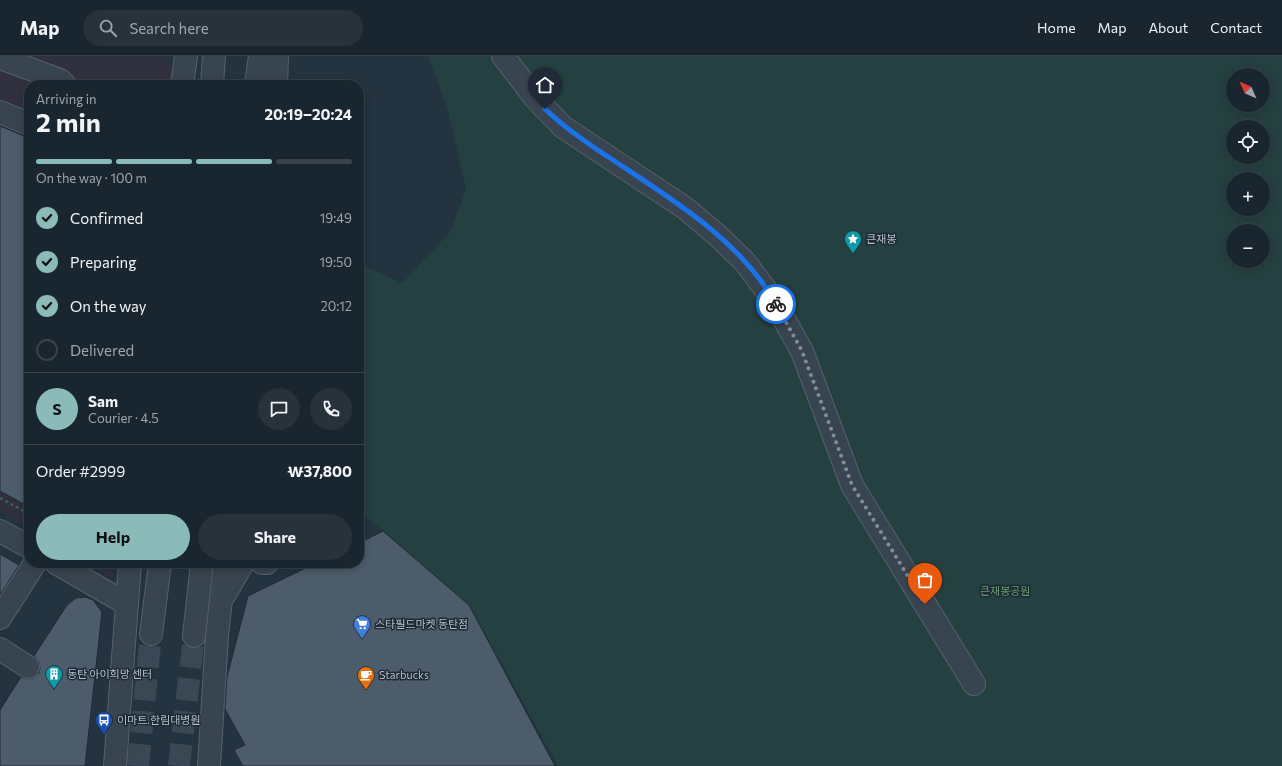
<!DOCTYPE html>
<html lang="en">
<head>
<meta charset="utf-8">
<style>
  :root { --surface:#1a262f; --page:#27323b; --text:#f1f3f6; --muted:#9fa5aa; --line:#38434b; --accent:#8bbbb9 }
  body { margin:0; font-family:Commissioner,"Noto Sans KR",sans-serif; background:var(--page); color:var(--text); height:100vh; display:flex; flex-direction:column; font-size:15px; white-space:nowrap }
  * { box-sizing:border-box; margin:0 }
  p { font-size:13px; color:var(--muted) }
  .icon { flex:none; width:22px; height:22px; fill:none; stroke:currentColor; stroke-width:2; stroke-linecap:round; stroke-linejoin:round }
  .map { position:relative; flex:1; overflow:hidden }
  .panel { position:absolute; left:24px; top:24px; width:340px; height:488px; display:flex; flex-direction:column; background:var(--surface); border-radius:16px; box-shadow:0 2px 10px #0003,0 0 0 1px var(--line) }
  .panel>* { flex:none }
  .needle { width:26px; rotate:315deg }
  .fabs { position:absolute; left:1226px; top:12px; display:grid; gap:8px }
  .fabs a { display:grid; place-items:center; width:44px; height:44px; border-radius:50%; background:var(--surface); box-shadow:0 2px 10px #0003,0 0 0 1px var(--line); font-size:20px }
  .pin { position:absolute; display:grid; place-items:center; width:34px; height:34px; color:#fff; margin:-41px -17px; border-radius:50% 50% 50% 0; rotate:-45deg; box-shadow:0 0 4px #0007 }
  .pin .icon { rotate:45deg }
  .courier { position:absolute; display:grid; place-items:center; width:40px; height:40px; margin:-20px; border:3px solid #1a73e8; border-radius:50%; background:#fff; color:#222; box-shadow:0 1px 5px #0007 }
  .headline em { font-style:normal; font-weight:700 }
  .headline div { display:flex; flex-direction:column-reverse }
  .headline { display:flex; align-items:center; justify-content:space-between; height:68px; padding:0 12px }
  h1 { font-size:26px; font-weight:700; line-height:30px }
  .bar { display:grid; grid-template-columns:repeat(4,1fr); gap:6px 4px; align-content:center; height:48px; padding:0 12px }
  .bar i { height:5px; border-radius:3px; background:var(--line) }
  .bar .on { background:var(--accent) }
  .bar p { grid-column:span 4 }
  .line { display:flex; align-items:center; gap:10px; padding:0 12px; border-top:1px solid var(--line) }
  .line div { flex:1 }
  .round { display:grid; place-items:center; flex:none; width:42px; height:42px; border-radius:21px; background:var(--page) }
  ol { padding:0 12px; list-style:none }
  li { display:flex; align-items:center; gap:12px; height:44px }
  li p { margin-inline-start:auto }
  li .icon { padding:4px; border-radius:50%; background:var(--accent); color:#111; stroke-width:4 }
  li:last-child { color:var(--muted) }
  li i { width:22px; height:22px; border:2px solid var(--line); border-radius:50% }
  .primary-button { display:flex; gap:8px; margin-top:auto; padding:8px 12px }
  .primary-button a { flex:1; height:46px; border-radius:24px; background:var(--accent); color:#111; font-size:16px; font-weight:700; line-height:46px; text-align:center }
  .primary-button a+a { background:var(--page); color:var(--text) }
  header { display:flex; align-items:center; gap:24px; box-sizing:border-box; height:56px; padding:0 20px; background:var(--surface); border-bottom:1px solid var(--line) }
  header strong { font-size:19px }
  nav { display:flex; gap:22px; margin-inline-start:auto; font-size:14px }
  .search { width:280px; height:36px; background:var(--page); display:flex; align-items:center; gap:10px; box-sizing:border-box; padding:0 14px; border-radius:22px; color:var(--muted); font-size:15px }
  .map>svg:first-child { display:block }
  .medical { fill:#30303f }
  .green { fill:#254040; fill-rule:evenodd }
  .building { fill:#4c5c6a; stroke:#1f2b36 }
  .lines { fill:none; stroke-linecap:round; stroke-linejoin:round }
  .minor-tunnel { stroke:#394854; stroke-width:22; stroke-dasharray:22 11; stroke-linecap:butt }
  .minor-casing { stroke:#56626d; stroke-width:24 }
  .path { stroke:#445c5c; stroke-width:2.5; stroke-dasharray:3 3; stroke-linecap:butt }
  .minor { stroke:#38444f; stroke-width:22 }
  .done { stroke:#818e99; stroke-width:4; stroke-dasharray:0 7.2 }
  .route { stroke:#1a73e8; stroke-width:5 }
  .labels { text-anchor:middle; stroke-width:3; stroke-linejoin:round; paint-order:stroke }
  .poi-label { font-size:11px; fill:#b4bfca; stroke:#1d2934; text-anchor:start }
  .park-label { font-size:11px; fill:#6a9b6f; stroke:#1d2934 }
</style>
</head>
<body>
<header>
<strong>Map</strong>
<div class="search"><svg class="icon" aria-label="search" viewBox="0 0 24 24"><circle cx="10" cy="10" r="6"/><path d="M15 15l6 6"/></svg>Search here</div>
<nav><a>Home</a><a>Map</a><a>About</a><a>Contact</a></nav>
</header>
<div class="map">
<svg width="1282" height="710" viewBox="0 0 1282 710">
  <rect width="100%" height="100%" fill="#23333f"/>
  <path class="medical" d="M0,0H164L176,19L174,29H29V473L0,455Z
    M85,507H114L112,523Z"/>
  <path class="green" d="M428,0H1282V710H558L469,549L359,454V208L402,227L450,176L466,133L447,51ZM1233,19H1263V49H1233ZM1233,71H1263V101H1233ZM1233,123H1263V153H1233ZM1233,175H1263V205H1233Z"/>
  <path class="building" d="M0,70L29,82V451L0,435Z
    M383,475L469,549L555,710H243L234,694L245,689L225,653L227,621L248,540L316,507H359V487Z
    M0,498L19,509L0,539Z
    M85,541L93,544L102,556L85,710H0V654L21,621L27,623L33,622L39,617L40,612L39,606L34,600L67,549L76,542Z"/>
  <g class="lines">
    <path class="minor-tunnel" d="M138,710L151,578
      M179,710L194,580"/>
    <g class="minor-casing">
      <path id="minor" d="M503,0L536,43L563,71L685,152L717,179L744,205L772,242L802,295L852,429L974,628
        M0,2L60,24L65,29
        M182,29L186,0
        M212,29L214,0
        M256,29L260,0
        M276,29L277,0
        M0,56L29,68
        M0,475L29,491
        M56,507L127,548
        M262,507H267
        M225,538L243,507
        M0,562L35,507
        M151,578L160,507
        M194,580L202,507
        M0,593L28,611
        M115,710L130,507
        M209,710L217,580L225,507"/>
    </g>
    <path class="path" d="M0,442L29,458"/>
    <use href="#minor" class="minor"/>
  </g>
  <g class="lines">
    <path class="done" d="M776,248L802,295L852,429L925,548"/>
    <path class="route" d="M545,53C566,73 588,88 613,104C673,144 740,184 776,248"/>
  </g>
  <defs>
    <g id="sight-pin" transform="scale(0.9)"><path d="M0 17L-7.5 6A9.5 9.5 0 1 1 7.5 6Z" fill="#0f9aa8" stroke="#1d2934"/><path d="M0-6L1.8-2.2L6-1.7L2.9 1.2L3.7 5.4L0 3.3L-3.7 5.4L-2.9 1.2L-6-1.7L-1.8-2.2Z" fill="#fff"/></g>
    <g id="supermarket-pin" transform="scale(0.9)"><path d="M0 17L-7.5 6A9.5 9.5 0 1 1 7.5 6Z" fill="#3f7fe0" stroke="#1d2934"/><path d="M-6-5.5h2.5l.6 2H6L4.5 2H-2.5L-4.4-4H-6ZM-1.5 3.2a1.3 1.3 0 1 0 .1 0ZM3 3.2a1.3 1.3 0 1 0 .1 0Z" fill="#fff"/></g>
    <g id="building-pin" transform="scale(0.9)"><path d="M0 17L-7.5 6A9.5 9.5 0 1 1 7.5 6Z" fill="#0f9aa8" stroke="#1d2934"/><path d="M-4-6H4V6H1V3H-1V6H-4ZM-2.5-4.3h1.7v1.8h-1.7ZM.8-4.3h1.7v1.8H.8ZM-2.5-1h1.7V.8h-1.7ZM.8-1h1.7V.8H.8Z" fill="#fff"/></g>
    <g id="cafe-pin" transform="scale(0.9)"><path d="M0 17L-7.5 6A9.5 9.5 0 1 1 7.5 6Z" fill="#e8710a" stroke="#1d2934"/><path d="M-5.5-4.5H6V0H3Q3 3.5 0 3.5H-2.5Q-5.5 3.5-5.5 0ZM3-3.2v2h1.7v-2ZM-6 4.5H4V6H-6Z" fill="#fff"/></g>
    <g id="bus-pin" transform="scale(0.9)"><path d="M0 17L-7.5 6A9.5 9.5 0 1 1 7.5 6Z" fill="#1a4fb4" stroke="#1d2934"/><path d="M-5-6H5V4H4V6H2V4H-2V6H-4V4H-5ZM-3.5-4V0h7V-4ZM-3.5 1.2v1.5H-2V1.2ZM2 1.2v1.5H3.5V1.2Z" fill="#fff"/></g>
  </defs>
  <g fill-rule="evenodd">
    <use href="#sight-pin" x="853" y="183"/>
    <use href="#supermarket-pin" x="362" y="568"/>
    <use href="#building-pin" x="54" y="618"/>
    <use href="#cafe-pin" x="366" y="619"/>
    <use href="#bus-pin" x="104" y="664"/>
  </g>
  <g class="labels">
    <g class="poi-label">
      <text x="866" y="187">큰재봉</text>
      <text x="375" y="572">스타필드마켓 동탄점</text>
      <text x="67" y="622">동탄 아이희망 센터</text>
      <text x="379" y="623">Starbucks</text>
      <text x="117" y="668">이마트.한림대병원</text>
    </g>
    <g class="park-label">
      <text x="1005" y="539">큰재봉공원</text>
    </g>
  </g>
</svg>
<div class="fabs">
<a><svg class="needle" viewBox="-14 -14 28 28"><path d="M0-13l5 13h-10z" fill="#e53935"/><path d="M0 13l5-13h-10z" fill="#9fa5aa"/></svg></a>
<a><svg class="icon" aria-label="locate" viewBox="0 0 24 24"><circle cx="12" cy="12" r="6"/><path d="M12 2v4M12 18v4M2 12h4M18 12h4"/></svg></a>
<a>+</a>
<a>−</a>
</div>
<div class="pin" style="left:925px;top:548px;background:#ea580c"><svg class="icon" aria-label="bag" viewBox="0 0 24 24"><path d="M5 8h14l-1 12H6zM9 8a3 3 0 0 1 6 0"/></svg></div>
<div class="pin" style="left:545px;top:53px;background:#1f2937"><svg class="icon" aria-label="home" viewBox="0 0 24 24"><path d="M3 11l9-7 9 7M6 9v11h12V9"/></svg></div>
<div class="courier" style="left:776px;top:248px"><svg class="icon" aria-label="bike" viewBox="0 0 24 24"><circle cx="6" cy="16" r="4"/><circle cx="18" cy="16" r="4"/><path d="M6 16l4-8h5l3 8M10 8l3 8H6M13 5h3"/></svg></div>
<section class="panel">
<div class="headline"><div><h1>2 min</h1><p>Arriving in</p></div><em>20:19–20:24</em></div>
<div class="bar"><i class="on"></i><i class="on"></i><i class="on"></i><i></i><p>On the way · 100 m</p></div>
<ol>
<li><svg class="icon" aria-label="check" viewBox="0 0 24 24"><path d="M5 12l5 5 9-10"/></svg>Confirmed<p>19:49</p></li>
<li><svg class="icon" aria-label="check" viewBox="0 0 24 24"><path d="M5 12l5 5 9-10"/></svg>Preparing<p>19:50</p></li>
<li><svg class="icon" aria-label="check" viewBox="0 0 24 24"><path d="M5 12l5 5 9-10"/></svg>On the way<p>20:12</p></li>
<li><i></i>Delivered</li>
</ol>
<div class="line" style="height:72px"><b class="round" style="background:var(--accent);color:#111">S</b><div><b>Sam</b><p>Courier · 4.5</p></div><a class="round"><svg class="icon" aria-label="chat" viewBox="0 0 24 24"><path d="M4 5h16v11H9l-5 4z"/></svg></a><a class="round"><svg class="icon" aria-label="phone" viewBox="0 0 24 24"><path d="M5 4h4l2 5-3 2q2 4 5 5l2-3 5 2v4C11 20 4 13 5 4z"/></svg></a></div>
<div class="line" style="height:52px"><div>Order #2999</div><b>₩37,800</b></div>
<div class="primary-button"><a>Help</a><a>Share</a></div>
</section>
</div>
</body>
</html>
